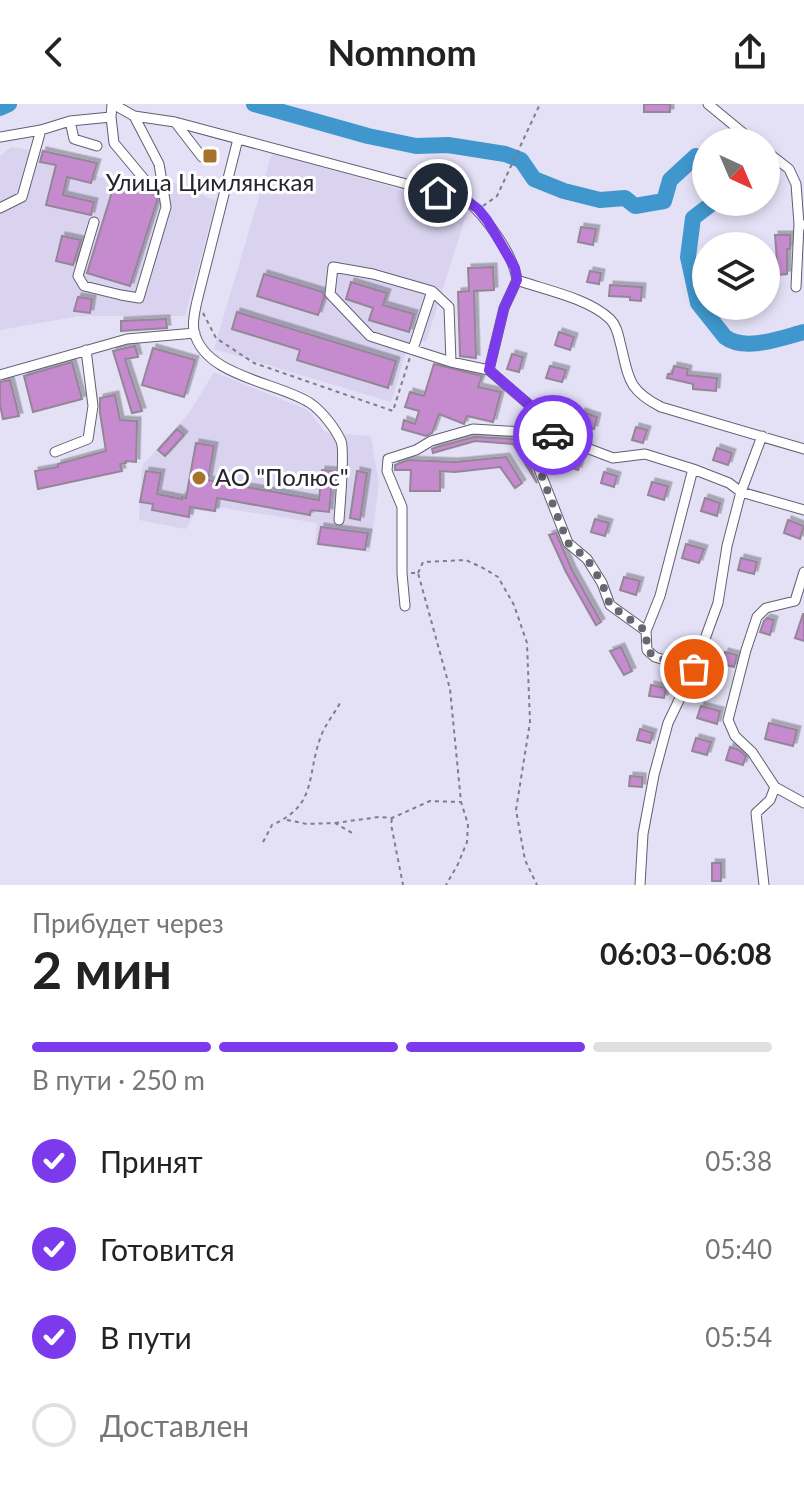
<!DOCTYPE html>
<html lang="ru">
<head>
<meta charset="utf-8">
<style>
  :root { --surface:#fff; --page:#f2f2f2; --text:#222; --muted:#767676; --line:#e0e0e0; --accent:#7c3aed }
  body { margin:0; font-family:Lato,sans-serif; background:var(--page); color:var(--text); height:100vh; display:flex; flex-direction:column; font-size:30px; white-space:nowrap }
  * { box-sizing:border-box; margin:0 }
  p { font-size:26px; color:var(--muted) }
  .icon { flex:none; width:44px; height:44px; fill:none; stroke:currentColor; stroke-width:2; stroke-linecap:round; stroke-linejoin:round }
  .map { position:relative; height:781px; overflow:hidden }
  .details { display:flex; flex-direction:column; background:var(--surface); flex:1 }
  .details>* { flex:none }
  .needle { width:52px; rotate:136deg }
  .fabs { position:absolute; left:692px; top:24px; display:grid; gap:16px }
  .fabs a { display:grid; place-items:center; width:88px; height:88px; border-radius:50%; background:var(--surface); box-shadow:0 4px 12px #0003; font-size:40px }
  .pin { position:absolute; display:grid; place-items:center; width:68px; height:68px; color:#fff; margin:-34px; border:4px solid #fff; border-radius:50%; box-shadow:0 2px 8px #0007 }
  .courier { position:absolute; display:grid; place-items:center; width:80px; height:80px; margin:-40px; border:6px solid #7c3aed; border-radius:50%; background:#fff; color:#222; box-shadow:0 2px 10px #0007 }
  .overview em { font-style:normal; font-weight:700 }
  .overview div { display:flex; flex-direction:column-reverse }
  .overview { display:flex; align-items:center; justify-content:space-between; height:136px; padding:0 32px }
  h1 { font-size:52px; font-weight:700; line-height:60px }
  .bar { display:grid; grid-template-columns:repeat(4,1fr); gap:12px 8px; align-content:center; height:96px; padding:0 32px }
  .bar i { height:10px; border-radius:6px; background:var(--line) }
  .bar .on { background:var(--accent) }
  .bar p { grid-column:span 4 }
  ol { padding:0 32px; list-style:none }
  li { display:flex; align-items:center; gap:24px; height:88px }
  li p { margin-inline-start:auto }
  li .icon { padding:8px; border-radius:50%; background:var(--accent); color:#fff; stroke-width:4 }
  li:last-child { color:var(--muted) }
  li i { width:44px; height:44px; border:4px solid var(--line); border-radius:50% }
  header { display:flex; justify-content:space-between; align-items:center; height:104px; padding:0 32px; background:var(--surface); font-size:36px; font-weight:700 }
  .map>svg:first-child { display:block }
  .built { fill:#d9d3f0 }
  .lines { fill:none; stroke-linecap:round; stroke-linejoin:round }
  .river { stroke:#4097cd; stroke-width:16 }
  .building { fill:#c68bce; stroke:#948696; stroke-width:2; filter:url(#shadow) }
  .minor-casing { stroke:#635f71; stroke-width:11 }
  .path { stroke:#7f7c8b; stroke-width:2; stroke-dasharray:4 4; stroke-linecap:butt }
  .minor { stroke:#fff; stroke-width:9 }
  .done { stroke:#686673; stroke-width:8; stroke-dasharray:0 14.4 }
  .route { stroke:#7c3aed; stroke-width:10 }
  .poi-dot { fill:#a57329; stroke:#fff; stroke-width:3 }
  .labels { text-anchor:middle; stroke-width:6; stroke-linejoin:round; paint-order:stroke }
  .poi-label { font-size:24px; fill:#26242c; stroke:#fff }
</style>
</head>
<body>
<header><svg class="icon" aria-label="back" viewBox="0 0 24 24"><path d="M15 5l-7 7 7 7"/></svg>Nomnom<svg class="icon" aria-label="share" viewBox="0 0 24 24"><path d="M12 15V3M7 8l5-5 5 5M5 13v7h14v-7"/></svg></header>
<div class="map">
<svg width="804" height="781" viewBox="0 0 804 781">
  <defs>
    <filter id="shadow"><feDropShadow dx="3.5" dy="-3.5" stdDeviation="0" flood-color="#0004"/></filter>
  </defs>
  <rect width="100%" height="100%" fill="#e4e0f6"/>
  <path class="built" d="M11,43L58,50L97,59L94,71L159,92L173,78L216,97L185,212H79L0,226V52Z
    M272,49L468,105L426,238L410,234L391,298L214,245Z
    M214,268L308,306L324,327L329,329L371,332L379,379L370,448L315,441L317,419L218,403L217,408L196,406L186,425L139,416L142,362L189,309Z"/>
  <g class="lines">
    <path class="river" d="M254,0L368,32L416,42L448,41L505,50L521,56L534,75L564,87L600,96L625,94L635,102L664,97L670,76L696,52L706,56
      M0,4L9,0
      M714,98L693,114L688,153L698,199L725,233C745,248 781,234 804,228"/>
  </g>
  <path class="building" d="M644,0H670V8H644Z
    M43,47L97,59L91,79L67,73L63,91L94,98L91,111L46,101L56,61L40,58Z
    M115,78L157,91V97L130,182L87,169Z
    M581,123L596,125L593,141L578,138Z
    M775,131H790V145H787V170L778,171Z
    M62,132L81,136L73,161L56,157Z
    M493,163L494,186L474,187L476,254L460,252L458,188L469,187L468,164Z
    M590,167L601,169L599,180L587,178Z
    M264,170L323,188L324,194L318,211L257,192Z
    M351,178L387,189L383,201L414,210L409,228L369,216L373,204L346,195Z
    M610,181L642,183L641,197L630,196V193L609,192Z
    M78,193L92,195L90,209L74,207Z
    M237,208L396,257L388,284L297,256L300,246L232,225Z
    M166,215L167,224L121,227V217Z
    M559,228L574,233L570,246L555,241Z
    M135,242L138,253L125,255L142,307L132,309L113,247Z
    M153,244L195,256L184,293L142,281Z
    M512,250L523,253L519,268L507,265Z
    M72,258L82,295L33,308L24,272Z
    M434,260L482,272L478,283L501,288L493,318L467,312L464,320L439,310L432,329L426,332L402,325L404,316L415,320L419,307L405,303L410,288L424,292Z
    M550,262L566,266L562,278L546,274Z
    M674,262L688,265L687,271L717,274L716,287L693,285V280L667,274L668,270H672Z
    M10,276L19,312L3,315L0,301V278Z
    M115,291L120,316L137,317L136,358L126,357V359L120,360L122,367L38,385L35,367L58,363V360L106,347L100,309V294Z
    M582,308L597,313L594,325L578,321Z
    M636,323L647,326L643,339L632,336Z
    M177,325L184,331L165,352L158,346Z
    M474,333L514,335L523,348L537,379L513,340L475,337L433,349L432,345L434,344Z
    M196,339L214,342L208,376L319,396L322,366L333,367L329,408L311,406L310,411L217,394L215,407L190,403L189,413L152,406L153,400L140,398L146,367L161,369L157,390L182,395V393L186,394Z
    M717,344L732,349L728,361L713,356Z
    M566,348L582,353L578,366L562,361Z
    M506,353L522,379L515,384L500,363L455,368L440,367V387H410L411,366H395V361L408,356L455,358Z
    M357,367L367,369L360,416L350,414Z
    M604,368L617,372L614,383L601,379Z
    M652,378L668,382L664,396L648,391Z
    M705,394L720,399L717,412L701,407Z
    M595,415L609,419L605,432L591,428Z
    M788,416L804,422L800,435L784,429Z
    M321,423L368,429L365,446L318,440Z
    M556,429L572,466L601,518L596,521L566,468L549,431Z
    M686,440L704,445L699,459L682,454Z
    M741,454L757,458L754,470L738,466Z
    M624,473L640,477L636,491L620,486Z
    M803,510H804V537L795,534Z
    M767,514L774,516L770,531L760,528L764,517Z
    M621,543L632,567L624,571L610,547Z
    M725,548L737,551L734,563L722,560Z
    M651,581L666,584L664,594L649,592Z
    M701,602L720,607L717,620L697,614Z
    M769,619L797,626L793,642L765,635Z
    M640,625L653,629L650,639L637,636Z
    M696,634L711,638L707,651L692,647Z
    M730,643L739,646L746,652L743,661L726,656Z
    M630,672L642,673V683L629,682Z
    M712,759H721V777H712Z"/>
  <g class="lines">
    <g class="minor-casing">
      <path id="minor" d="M113,0L134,12L175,18L466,96C486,112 514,152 517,176C545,186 588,194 610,215C616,221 618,229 620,238C629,273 626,285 661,303L804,345
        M708,0L754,38
        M111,13L114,39L144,75
        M70,17L74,35L97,42
        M175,18L202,53
        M0,33L41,26L70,17L111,13L112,0
        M238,35L197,197C195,207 192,217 194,227C204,273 278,278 310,299C322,307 335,324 341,337C345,346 340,402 339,416
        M766,47L789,65L796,80L799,120L804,121
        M0,104L22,93L41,26
        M94,118L78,172L84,182L121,191L139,194L166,103L159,60L134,12
        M517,176L504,204L489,266L548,317L558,333L613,354L645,350L693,365L729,379L741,388L804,406
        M796,183L799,120
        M432,187L449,203L451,258
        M413,245L432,187L373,170L333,163L330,190L370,232L451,258L489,266
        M0,271L127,235L195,229
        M518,328L530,344L537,360L568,439L587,455L602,479L610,501L646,527L647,546L655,553L694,565
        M55,348L88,335L93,302L86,246
        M405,502L402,469V403L387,367L388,355L416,346L431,337L473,325L540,329L558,333
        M646,527L660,492L693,365
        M775,683L804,699
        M640,781L643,730L654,671L668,619L694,565L718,499L727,442L741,388L762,332
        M764,781L756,709L770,696L775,683L752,648L735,632L728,616L746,546L757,513L766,504L795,497L804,468"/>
    </g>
    <path class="path" d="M483,102L497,92L540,0
      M203,209L216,234L254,259L393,307L410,253
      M411,469H418L450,585L461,698L468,720L467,738L458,760L446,781
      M418,469L423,458L466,456L483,464L498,473L514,501L527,539L530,618L516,706L525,756L537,781
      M392,715L391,720L403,781
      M287,716L307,720L335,719L354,730
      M335,719L379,713L392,714L430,697L460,698
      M263,738L272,721C318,701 306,672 321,632C325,621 334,610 340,599"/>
    <use href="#minor" class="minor"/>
  </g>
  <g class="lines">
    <path class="done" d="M553,331L540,329L518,328L530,344L537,360L568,439L587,455L602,479L610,501L646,527L647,546L655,553L694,565"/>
    <path class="route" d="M438,89L466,96L478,105L487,116L515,164L517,176L504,204L489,266L548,317L558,333L553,331"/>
  </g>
  <g class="poi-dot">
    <rect x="202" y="44" width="16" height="16" rx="4"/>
    <circle cx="199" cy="374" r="8"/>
  </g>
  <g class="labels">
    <g class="poi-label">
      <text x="210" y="87">Улица Цимлянская</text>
      <text x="215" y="382" text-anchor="start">АО "Полюс"</text>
    </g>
  </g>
</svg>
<div class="fabs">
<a><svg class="needle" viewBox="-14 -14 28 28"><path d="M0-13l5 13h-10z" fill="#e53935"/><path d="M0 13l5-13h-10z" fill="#767676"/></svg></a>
<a><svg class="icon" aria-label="layers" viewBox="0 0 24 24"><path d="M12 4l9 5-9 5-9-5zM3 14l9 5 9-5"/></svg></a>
</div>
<div class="pin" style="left:694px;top:565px;background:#ea580c"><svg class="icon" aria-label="bag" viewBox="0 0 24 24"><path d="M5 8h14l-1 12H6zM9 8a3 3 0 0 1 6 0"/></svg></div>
<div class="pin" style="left:438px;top:89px;background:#1f2937"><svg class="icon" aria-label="home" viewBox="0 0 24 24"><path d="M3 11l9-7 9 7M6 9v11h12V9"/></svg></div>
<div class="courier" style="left:553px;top:331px"><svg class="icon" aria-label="car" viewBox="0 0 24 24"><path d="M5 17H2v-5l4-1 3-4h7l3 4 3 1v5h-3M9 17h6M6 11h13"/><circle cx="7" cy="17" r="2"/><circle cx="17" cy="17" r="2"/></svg></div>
</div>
<section class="details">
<div class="overview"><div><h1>2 мин</h1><p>Прибудет через</p></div><em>06:03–06:08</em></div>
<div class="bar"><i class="on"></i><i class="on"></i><i class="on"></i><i></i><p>В пути · 250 m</p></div>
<ol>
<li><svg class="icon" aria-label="check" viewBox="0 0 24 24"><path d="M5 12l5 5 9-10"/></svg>Принят<p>05:38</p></li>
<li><svg class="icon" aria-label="check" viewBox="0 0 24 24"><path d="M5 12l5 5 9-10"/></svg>Готовится<p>05:40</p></li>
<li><svg class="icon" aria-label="check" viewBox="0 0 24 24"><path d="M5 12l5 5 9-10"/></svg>В пути<p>05:54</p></li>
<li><i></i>Доставлен</li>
</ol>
</section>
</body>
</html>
